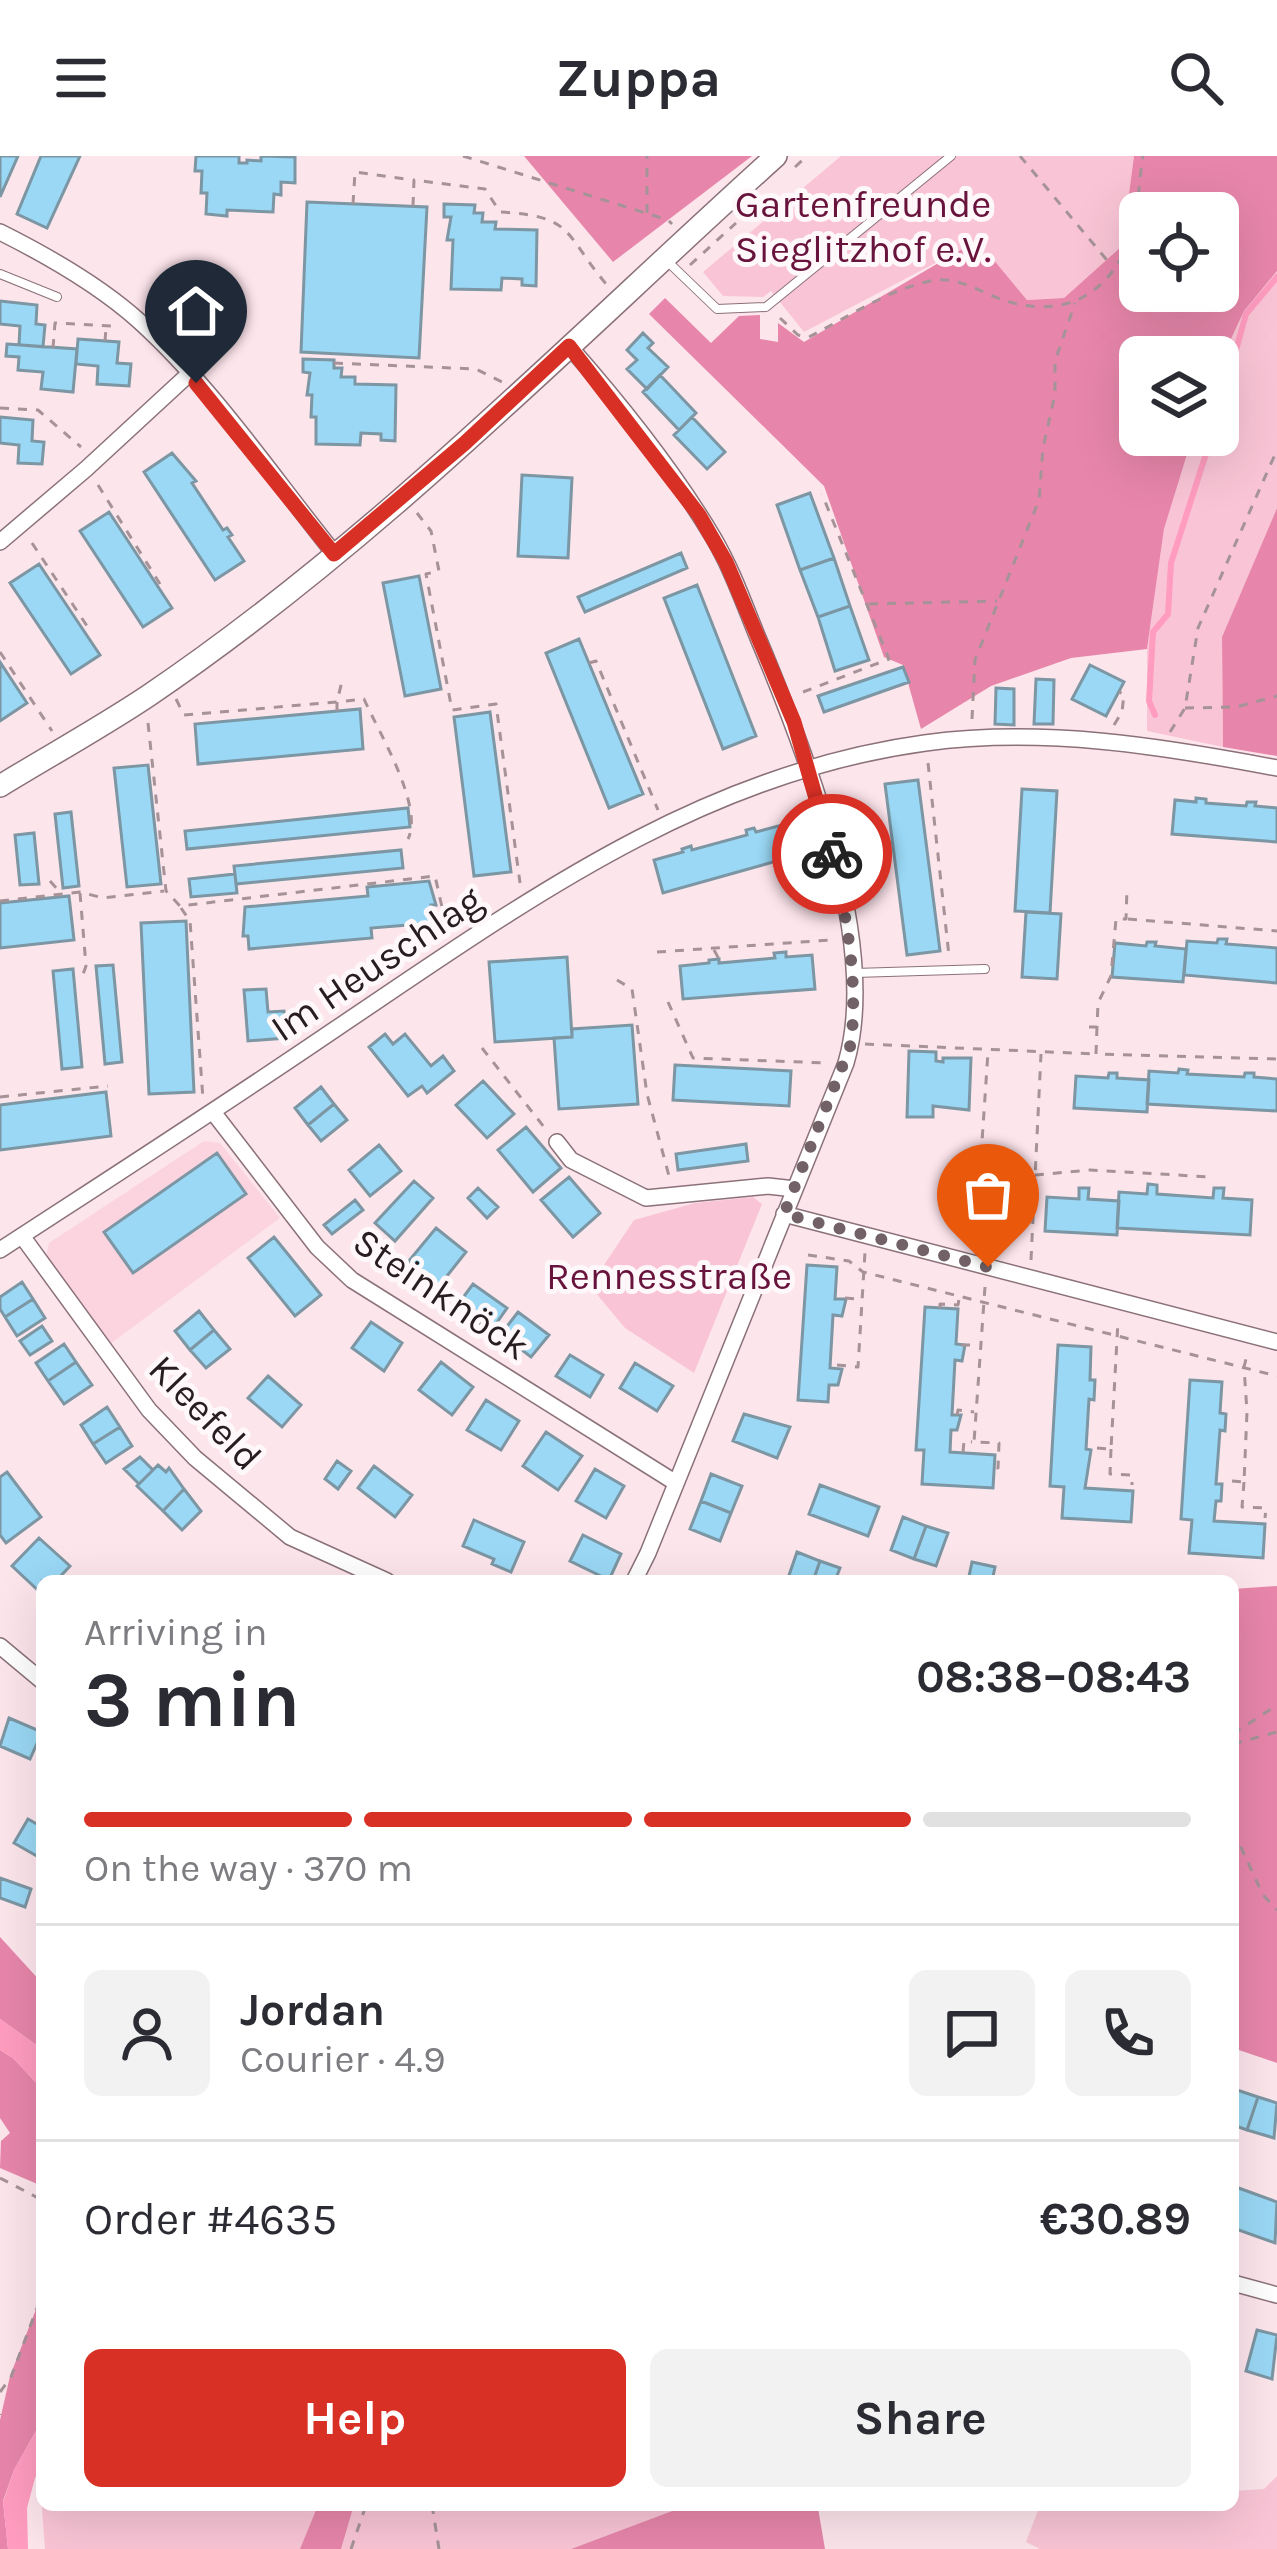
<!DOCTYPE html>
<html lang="en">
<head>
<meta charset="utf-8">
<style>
  :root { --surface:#fff; --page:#f2f2f3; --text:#2b2b33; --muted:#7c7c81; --line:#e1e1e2; --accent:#d93025 }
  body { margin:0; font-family:Karla,sans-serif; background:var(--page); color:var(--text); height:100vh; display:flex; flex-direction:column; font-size:45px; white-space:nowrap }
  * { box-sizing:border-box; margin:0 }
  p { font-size:39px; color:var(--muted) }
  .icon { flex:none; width:66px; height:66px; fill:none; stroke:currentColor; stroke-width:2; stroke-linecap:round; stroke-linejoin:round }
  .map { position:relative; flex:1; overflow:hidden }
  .sheet { position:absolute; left:36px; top:1419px; width:1203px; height:936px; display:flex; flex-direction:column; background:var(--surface); border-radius:18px; box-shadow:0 12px 48px #0002 }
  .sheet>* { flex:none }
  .tools { position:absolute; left:1119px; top:36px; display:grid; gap:24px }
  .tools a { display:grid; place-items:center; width:120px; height:120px; border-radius:18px; background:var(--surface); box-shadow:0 12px 48px #0002; font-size:60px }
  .pin { position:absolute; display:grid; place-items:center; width:102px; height:102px; color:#fff; margin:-123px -51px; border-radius:50% 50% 50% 0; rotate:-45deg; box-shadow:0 0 12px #0007 }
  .pin .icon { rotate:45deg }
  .courier { position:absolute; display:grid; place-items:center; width:120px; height:120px; margin:-60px; border:9px solid #d93025; border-radius:50%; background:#fff; color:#222; box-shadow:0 3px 15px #0007 }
  .summary em { font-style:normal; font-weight:700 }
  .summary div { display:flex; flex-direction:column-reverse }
  .summary { display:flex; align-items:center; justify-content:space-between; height:204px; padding:0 48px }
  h1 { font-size:78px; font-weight:700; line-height:90px }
  .bar { display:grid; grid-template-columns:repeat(4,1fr); gap:18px 12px; align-content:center; height:144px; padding:0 48px }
  .bar i { height:15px; border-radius:9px; background:var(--line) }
  .bar .active { background:var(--accent) }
  .bar p { grid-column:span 4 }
  .line { display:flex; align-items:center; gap:30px; padding:0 48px; border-top:3px solid var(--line) }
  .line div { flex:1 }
  .round { display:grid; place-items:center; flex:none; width:126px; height:126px; border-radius:18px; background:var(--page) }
  .action { display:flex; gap:24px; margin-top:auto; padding:24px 48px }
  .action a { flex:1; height:138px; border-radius:18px; background:var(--accent); color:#fff; font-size:48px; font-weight:700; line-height:138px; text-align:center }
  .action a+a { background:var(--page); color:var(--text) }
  header { display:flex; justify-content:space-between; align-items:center; height:156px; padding:0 48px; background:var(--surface); font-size:54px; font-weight:700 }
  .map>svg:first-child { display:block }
  .built { fill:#fbd4e0 }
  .green { fill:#f9c5d6 }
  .forest { fill:#e786aa; fill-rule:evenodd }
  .water { fill:#ff9cbf }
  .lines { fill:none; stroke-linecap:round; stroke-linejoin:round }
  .stream { stroke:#ff9cbf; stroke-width:6 }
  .building { fill:#9ad8f5; stroke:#7c96a3; stroke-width:3 }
  .lane-casing { stroke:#8b7179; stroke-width:10 }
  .street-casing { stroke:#8b7179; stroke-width:18 }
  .secondary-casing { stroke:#8b7179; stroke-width:24 }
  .path { stroke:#a59398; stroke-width:3; stroke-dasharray:9 9; stroke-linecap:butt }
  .lane { stroke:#fff; stroke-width:8 }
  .street { stroke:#fff; stroke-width:15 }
  .secondary { stroke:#fff; stroke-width:21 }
  .done { stroke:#726267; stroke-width:12; stroke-dasharray:0 21.6 }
  .route { stroke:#d93025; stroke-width:15 }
  .labels { text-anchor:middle; stroke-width:10; stroke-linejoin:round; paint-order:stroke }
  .park-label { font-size:39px; fill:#68133b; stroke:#fef8fa }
  .street-label { font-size:39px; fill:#271c20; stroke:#fef8fa }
</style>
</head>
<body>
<header><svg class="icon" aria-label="menu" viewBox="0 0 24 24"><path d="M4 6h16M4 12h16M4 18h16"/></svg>Zuppa<svg class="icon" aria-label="search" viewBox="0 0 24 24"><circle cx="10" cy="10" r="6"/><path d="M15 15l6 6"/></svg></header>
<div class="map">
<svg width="1277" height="2393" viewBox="0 0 1277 2393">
  <rect width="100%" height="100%" fill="#fde5ec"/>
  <path class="built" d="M204,985L220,987L280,1062L110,1188L46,1100L49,1087Z"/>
  <path class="green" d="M841,0H1134L1122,90L1064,142L1027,144L993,103L964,92L804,176L771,135L763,141L723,140L703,116Z
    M1277,115V352L1222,481L1223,591L1147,575V493L1164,373L1193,279H1218V211L1244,155Z
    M753,1041L762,1048L694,1217L625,1172L590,1130L634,1064L695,1047Z
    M1277,2320V2393H1040L1026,2386L1040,2349H1233V2335L1264,2333Z
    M42,2337V2349H318L300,2393H45L41,2340Z
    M354,2349H688L571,2393H341Z"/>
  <path class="forest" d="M524,0H752L613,106Z
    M1134,0H1277V115L1244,155L1218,211V201H1140V279H1193L1164,373L1147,493L1071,502L991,530L921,573L903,509L884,501L824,330L649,158L665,142L711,187L739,160L760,159V183L778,186V167L804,186L964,92L993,103L1027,144L1064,142L1122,90ZM1140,57H1218V135H1140Z
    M1277,352V600L1223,591L1222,481Z
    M1277,1430V1907L1233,1892V1433Z
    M0,1781L42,1827V1893L0,1863Z
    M0,1894L13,1902L42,1933V2030L0,2012L1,1985L10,1977L0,1962Z
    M42,2138V2264L14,2314L3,2345L8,2393H0V2264L10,2220Z
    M318,2349H354L341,2393H300Z
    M688,2349L818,2352L825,2393H571Z"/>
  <path class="water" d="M0,1863L42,1893V1933L13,1902L0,1894Z
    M42,2264V2310L35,2322L27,2352L28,2393H8L3,2346L14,2314Z"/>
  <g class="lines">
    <path class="stream" d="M1218,259L1246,158L1277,121
      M1155,559L1149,545L1153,476L1168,458L1171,407L1212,279"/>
  </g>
  <path class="building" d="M0,0H18L0,41Z
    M41,0H80L47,72L17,58Z
    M196,0H239V7H247V4L261,5V0L295,1V27L281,26V39L274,38L273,56L227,54V60L206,58L207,37H201L202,15H195Z
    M307,46L427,51L419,202L301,196Z
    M444,48L475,49L474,57H483L482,66H496L495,73L537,74L536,130L522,129V123L502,122L501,134L451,133L453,84H447L451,61H444Z
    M0,145L37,149L36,168L45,169L43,191L19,189L20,170L0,168Z
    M643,177L653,187L648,192L668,211L647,233L627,213L637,204L627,194Z
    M78,183L119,186L117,207L131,208L129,230L97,228L98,210L76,208Z
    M7,188L77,193L73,236L41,233L43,216L18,214L19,201L6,200Z
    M303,203L334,204V212H342L341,221H355V228L396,229L395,285L381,284V278L361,277L360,289L316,288V261H311L312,239H307L310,217L303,216Z
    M660,219L696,257L679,274L643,236Z
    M0,261L33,264L32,285L44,286L42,308L18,307L19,289L0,287Z
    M692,261L725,296L707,313L674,279Z
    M172,297L196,325L192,327L223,374L227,372L232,379L228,381L244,405L215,424L144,316Z
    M522,319L572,322L568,402L518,400Z
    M810,337L834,402L800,414L777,349Z
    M109,356L172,452L143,471L80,375Z
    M681,397L687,412L585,456L578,441Z
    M834,402L850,450L818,461L800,414Z
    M39,408L100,499L71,518L10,427Z
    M419,420L441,533L405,540L383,427Z
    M697,429L756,580L723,593L664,442Z
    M850,450L869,504L835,515L818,461Z
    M579,483L643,638L609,652L546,497Z
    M0,506L27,547L0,565Z
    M1090,509L1124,526L1106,560L1072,543Z
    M903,511L909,526L824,556L818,540Z
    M1036,523L1054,524L1053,568H1034Z
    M996,532L1014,533V569L995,568Z
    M360,553L363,593L198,608L195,568Z
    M490,556L511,716L474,720L454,561Z
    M148,609L161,728L127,731L114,612Z
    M918,624L940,795L907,799L885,628Z
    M1022,633L1057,635L1050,757L1015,755Z
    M1196,642L1206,643V647L1246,650L1247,646H1256L1255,650L1277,652V686L1172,678L1175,644L1196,646Z
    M408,652L410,671L187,693L185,675Z
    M71,656L79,730L63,732L55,658Z
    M782,669L791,701L663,737L654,704L683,696L682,693L691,690L692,694L747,679L746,674L754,672L756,676Z
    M34,677L39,728L20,729L15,679Z
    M401,694L403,712L236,728L234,710Z
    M235,718L237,737L191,741L189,723Z
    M429,725L436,749H431L432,767L371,772L372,782L249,793L248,780H243L245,751L368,740L367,731Z
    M69,740L74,784L0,792V747Z
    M1026,756L1061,758L1057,823L1022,821Z
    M186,765L194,936L149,938L141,767Z
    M1218,783H1227L1226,788L1277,792V827L1184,819L1187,785L1217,787Z
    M1147,786H1156L1155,790L1186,793L1183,826L1112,821L1115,787L1146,790Z
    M786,796V801L812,799L815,833L683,843L680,810L709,807V804L719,803V807L775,802L774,797Z
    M567,801L572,881L495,886L489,806Z
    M113,809L122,906L105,908L96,810Z
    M73,813L82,911L62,913L53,815Z
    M266,833L268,856L284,855L286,882L248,885L244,834Z
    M632,869L638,948L559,953L554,882L572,881V873Z
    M385,878L393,888L405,878L431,910L443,900L454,915L427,937L422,930L408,940L369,891Z
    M909,895L936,896V905L943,906V902H971L969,954L933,950V961H907Z
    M675,909L791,915L789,950L673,944Z
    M1179,913L1188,914L1187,918L1244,921L1245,917H1254V921L1277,923V955L1147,948L1149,915L1178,917Z
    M1109,917H1117V922L1149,924L1147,956L1074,952L1076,920L1108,922Z
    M483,925L514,958L487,982L456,949Z
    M321,931L334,948L308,969L295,952Z
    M106,936L111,980L0,994V949Z
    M334,948L347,964L321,985L308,969Z
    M526,971L561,1012L533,1036L498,994Z
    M746,988L748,1005L678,1014L676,998Z
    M379,989L401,1015L370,1040L349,1014Z
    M217,997L246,1038L133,1117L104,1076Z
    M569,1021L600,1057L573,1081L541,1044Z
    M414,1025L433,1042L395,1085L375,1067Z
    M944,1026L971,1027L969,1048L943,1046Z
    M1148,1028L1157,1029V1038L1213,1042L1214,1032H1224L1223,1042L1252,1044L1250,1079L1117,1072L1119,1036L1147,1038Z
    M478,1032L498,1051L487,1062L468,1042Z
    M1079,1032H1089L1088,1043L1119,1045L1117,1079L1045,1075L1047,1041L1079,1043Z
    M355,1044L363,1054L332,1078L324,1069Z
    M436,1072L466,1096L439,1130L408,1106Z
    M274,1081L321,1139L295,1160L248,1102Z
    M807,1109L837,1111L835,1143H846L842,1160L833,1159L830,1212L842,1213L838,1229H829L828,1246L798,1244Z
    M22,1126L33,1143L5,1161L0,1153V1141Z
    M473,1128L507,1152L491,1175L456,1151Z
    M33,1143L45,1162L17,1180L5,1161Z
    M925,1151L958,1153L956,1188L965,1189L962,1205L955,1204L952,1259H961L957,1274H951L950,1296L995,1299L993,1332L922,1328L924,1294H916Z
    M199,1155L214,1174L190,1194L175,1175Z
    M518,1156L549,1179L531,1201L501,1178Z
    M371,1166L402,1187L384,1215L352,1192Z
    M42,1170L52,1185L30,1199L20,1185Z
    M214,1174L230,1193L206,1212L190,1194Z
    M64,1188L76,1206L48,1225L36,1207Z
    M1058,1189L1091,1191L1090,1224H1095L1094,1244L1089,1243L1086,1293L1091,1294L1085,1332L1133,1335L1131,1366L1062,1362L1064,1331L1050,1330Z
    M570,1199L603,1219L590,1241L556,1220Z
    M76,1206L92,1229L64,1248L48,1225Z
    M441,1206L473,1231L452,1259L419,1234Z
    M635,1207L673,1230L657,1255L620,1232Z
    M268,1220L301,1249L282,1271L248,1242Z
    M1190,1224L1222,1226L1220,1257L1226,1258L1225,1275L1220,1274L1216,1328H1222L1221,1345H1216L1214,1365L1265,1368L1263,1402L1189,1397L1192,1364L1181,1363Z
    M486,1244L519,1265L501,1294L467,1274Z
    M107,1251L120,1271L93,1288L81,1269Z
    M744,1258L790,1271L777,1302L733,1285Z
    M120,1271L132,1290L106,1307L93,1288Z
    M546,1276L582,1300L558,1334L523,1310Z
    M140,1301L153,1314L139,1328L124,1313Z
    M337,1305L351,1315L338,1333L325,1323Z
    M158,1309L166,1316L169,1312L184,1333L163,1355L137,1330Z
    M374,1310L412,1339L395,1361L358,1332Z
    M595,1313L624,1330L606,1362L576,1345Z
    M7,1316L41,1361L6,1387L0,1379V1321Z
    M711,1318L742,1330L731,1357L701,1345Z
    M820,1329L879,1351L868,1380L809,1358Z
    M184,1333L201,1355L182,1374L163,1355Z
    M701,1345L731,1357L720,1385L690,1373Z
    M903,1361L926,1370L914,1403L891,1394Z
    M474,1364L524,1386L511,1416L492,1408L494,1403L463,1390Z
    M926,1370L948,1377L936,1410L914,1403Z
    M583,1379L621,1398L609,1424L570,1405Z
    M39,1382L70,1410L56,1425H42V1438L12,1410Z
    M797,1396L820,1405L813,1425H787Z
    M820,1405L840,1412L835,1425H813Z
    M972,1406L995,1411L992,1425H968Z
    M9,1562L42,1576L30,1603L0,1590Z
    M28,1663L42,1671V1703L14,1687Z
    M0,1722L31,1733L25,1751L0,1742Z
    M1234,1933L1258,1941L1247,1974L1233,1969Z
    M1258,1941L1277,1947L1274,1982L1247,1974Z
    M1233,2030L1277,2046L1275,2087L1233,2072Z
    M1257,2174L1277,2179L1272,2223L1246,2215Z"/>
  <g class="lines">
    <g class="lane-casing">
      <path id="lane" d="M666,104L717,153L766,151L951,0
        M0,118L57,141
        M855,817L985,813"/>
    </g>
    <g class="street-casing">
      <path id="street" d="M0,76C48,100 99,129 139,165C213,232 272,320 334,397
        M569,190C621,249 673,314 713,381C732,413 744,448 758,482C805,594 881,787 846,907L648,1397L634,1425
        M0,386L86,313L189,218
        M213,956L317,1091L352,1124L676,1327
        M557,986L571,1004L646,1042L768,1030L795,1033
        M784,1058L1277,1186
        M22,1080L149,1254L195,1302L290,1381L387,1425
        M0,1094C112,1021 224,949 334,874C519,750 697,618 925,587C1043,571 1161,590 1277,612
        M0,1490L42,1525
        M1233,2127L1277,2139"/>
    </g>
    <g class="secondary-casing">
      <path id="secondary" d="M0,630C49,600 100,572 148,540C377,385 572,184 776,0"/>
    </g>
    <path class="path" d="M463,0L668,64L672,68
      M1020,0L1111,109
      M795,11L807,0
      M353,48L355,16L412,24
      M413,50L414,24L485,33L500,56C575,60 563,77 607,129
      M647,57V0
      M690,109L736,67
      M780,162L798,179L809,181C848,161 892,131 936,124C959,121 984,138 1006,145C1060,161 1102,144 1127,91C1139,64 1138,29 1143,0
      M105,185L106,172
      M53,192L55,167L113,170
      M334,207L476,213L502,226
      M0,252L38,254L81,291
      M98,329L160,428
      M417,357L431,375L439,415L426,418L452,554L496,548L520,727
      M32,387L91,476
      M869,448L997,445
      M0,496L52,575
      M589,507L596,505L658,654
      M803,536L889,503L822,338
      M176,543L184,559L337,546L342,525
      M1185,552L1236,551L1277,540
      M337,555V546L364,543C379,577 424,650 408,683
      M972,563L975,504L1039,344L1043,292L1055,238V205L1075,147
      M148,567L166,735L180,750L435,720L448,778
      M1114,569L1122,556L1124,538L1119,536
      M1170,576L1185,552L1198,472L1277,294
      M928,607L949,800
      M50,725L60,736
      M80,737L86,810L81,824
      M0,745L80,736L103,742L164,735
      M181,752L190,765L203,943
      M1128,763L1277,775
      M714,794L719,803
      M657,796L831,784
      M617,824L632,833L647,938L669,1020
      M668,846L693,902L826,907
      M1089,871H1097L1098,847L1111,820L1116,763H1126L1127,732
      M1097,871L1096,898L1277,903
      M865,888L1096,898
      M482,892L544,971
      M0,941L108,930
      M981,1015L1036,1019L1090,1014L1211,1021
      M975,1090L988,896
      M808,1099L849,1105L863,1116L1277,1220
      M1031,1104L1041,898
      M985,1131L974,1286L999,1287L998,1312L994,1311
      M845,1142L859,1143
      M940,1152V1148L958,1149L959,1143
      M961,1189H977
      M837,1209L858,1211L865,1096
      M957,1259L958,1254L974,1256
      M1097,1292L1111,1293L1118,1165
      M1111,1293L1110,1318L1132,1319V1329
      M963,1296L964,1285L972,1286
      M1232,1325L1244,1326L1247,1256L1244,1211L1247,1199
      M1244,1326L1242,1351L1266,1352L1265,1362
      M1233,1578L1277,1549
      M1233,1588L1277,1576
      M1233,1674L1263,1739L1277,1754
      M0,2022L42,2044
      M0,2236L11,2221L42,2139
      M0,2258V2259
      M432,2349L439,2393
      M351,2393L366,2349"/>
    <use href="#lane" class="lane"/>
    <use href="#street" class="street"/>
    <use href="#secondary" class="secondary"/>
  </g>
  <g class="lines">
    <path class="done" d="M832,698C847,762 858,822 851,888L784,1058L988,1111"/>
    <path class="route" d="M196,227L334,398L465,287L569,190L699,359L726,406L794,566L832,698"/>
  </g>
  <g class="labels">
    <g class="park-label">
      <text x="863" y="61">Gartenfreunde<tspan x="863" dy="45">Sieglitzhof e.V.</tspan></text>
      <text x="669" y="1133">Rennesstraße</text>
    </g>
    <g class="street-label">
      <text transform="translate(376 807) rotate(-34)" y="14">Im Heuschlag</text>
      <text transform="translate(442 1137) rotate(34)" y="14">Steinknöck</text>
      <text transform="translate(206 1256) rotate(46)" y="14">Kleefeld</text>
    </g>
  </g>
</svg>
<div class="tools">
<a><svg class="icon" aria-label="locate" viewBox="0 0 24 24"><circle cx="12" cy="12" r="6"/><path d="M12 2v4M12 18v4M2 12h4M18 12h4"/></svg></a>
<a><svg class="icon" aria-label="layers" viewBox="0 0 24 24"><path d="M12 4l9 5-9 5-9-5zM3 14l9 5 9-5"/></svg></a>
</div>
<div class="pin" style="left:988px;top:1111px;background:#ea580c"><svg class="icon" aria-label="bag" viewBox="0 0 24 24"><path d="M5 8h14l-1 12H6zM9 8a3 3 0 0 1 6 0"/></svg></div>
<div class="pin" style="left:196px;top:227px;background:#1f2937"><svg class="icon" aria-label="home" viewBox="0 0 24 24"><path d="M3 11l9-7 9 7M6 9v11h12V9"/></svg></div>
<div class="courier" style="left:832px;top:698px"><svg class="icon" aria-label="bike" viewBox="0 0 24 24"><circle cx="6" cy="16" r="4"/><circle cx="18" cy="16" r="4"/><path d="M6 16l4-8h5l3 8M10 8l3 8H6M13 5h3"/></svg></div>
<section class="sheet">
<div class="summary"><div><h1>3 min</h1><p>Arriving in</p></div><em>08:38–08:43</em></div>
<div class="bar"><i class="active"></i><i class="active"></i><i class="active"></i><i></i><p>On the way · 370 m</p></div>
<div class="line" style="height:216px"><a class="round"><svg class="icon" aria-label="person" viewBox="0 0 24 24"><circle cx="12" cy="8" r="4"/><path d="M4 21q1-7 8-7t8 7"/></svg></a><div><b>Jordan</b><p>Courier · 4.9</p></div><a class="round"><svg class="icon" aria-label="chat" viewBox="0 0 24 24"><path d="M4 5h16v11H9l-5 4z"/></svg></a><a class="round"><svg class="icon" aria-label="phone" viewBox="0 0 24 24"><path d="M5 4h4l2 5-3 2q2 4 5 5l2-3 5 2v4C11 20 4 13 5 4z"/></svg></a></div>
<div class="line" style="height:156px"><div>Order #4635</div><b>€30.89</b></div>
<div class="action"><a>Help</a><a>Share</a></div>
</section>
</div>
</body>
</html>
